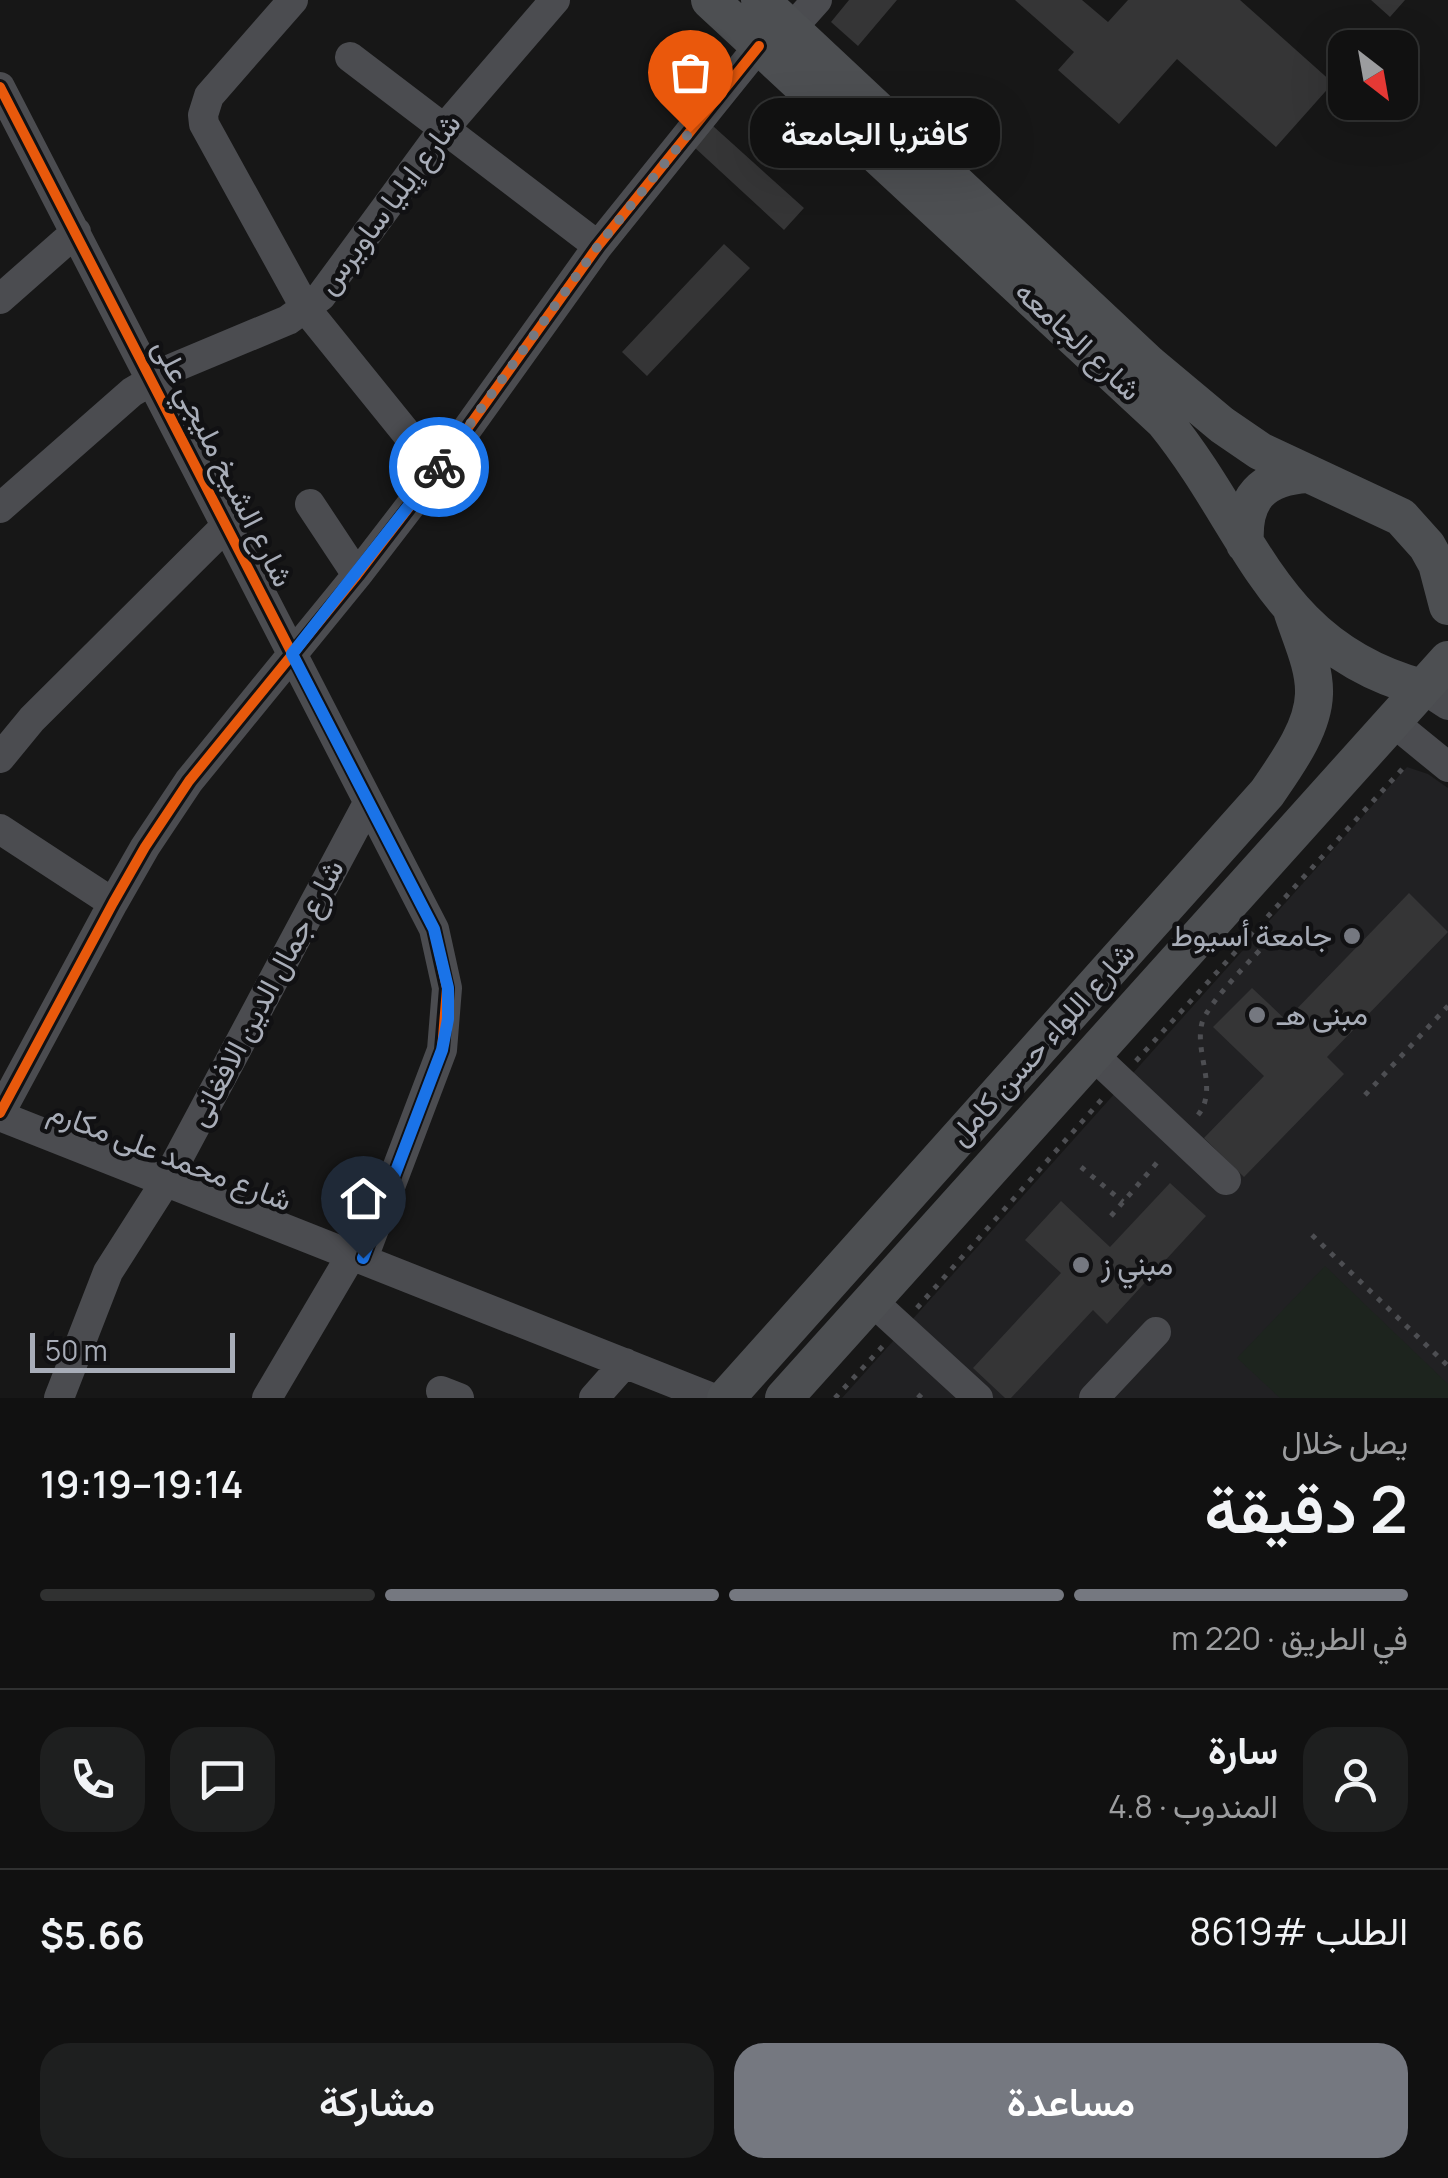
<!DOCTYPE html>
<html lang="ar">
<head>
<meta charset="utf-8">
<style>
  :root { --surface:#111; --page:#1e1f1f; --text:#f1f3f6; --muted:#9c9d9f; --line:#303131; --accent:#757880 }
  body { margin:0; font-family:Manrope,Vazirmatn,sans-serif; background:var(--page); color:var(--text); direction:rtl; height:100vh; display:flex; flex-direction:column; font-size:38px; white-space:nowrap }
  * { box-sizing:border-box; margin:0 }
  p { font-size:32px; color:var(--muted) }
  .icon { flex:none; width:55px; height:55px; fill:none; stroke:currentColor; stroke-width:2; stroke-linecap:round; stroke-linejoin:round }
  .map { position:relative; height:1398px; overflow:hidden; direction:ltr }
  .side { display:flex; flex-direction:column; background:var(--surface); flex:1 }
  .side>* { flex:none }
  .needle { width:65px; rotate:149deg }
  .controls { position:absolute; left:1328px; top:30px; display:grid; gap:20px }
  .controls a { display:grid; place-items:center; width:90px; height:90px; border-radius:20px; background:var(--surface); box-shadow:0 10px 40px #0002,0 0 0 2px var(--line); font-size:50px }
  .scale { position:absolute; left:30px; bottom:25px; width:205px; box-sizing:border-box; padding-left:10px; border:5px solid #a8adb8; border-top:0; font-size:28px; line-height:35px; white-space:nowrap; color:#a8adb8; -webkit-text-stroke:8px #111113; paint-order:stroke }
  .pin { position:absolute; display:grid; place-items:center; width:85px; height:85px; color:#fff; margin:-102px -42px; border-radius:50% 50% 50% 0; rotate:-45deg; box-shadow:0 0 10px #0007 }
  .pin .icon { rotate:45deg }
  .courier { position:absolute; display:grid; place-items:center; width:100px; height:100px; margin:-50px; border:8px solid #1a73e8; border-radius:50%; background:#fff; color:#222; box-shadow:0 2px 12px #0007 }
  .bubble { position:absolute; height:70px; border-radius:30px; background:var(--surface); box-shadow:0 10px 40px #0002,0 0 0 2px var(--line); font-size:32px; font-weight:600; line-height:70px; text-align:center; direction:rtl }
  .overview em { font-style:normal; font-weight:600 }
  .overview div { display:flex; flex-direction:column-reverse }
  .overview { display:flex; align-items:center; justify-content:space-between; height:170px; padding:0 40px }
  h1 { font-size:65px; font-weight:600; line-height:75px }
  .bar { display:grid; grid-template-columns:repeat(4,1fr); gap:15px 10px; align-content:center; height:120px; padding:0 40px }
  .bar i { height:12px; border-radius:8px; background:var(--line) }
  .bar .selected { background:var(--accent) }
  .bar p { grid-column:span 4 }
  .line { display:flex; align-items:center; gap:25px; padding:0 40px; border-top:2px solid var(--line) }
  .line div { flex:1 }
  .round { display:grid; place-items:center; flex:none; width:105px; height:105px; border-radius:30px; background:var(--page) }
  .action { display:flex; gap:20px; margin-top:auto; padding:20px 40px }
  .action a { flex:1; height:115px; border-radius:30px; background:var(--accent); color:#fff; font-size:40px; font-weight:600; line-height:115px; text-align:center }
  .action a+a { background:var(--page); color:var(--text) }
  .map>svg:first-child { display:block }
  .built { fill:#212123 }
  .green { fill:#1d241e }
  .building { fill:#353536 }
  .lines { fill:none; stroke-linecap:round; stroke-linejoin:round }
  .path { stroke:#4d4e52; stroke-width:5; stroke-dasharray:5 8; stroke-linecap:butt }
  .minor { stroke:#4b4c50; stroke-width:30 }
  .major { stroke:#4d4f52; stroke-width:38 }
  .cycleway-casing { stroke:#111113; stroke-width:16 }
  .cycleway { stroke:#e8590c; stroke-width:10 }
  .done { stroke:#757880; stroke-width:10; stroke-dasharray:0 18 }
  .route { stroke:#1a73e8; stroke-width:12 }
  .poi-dot { fill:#757880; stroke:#111113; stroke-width:4 }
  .labels { text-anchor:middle; stroke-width:9; stroke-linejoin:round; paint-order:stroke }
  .street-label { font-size:30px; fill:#a8adb8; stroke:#111113 }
  .poi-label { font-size:30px; fill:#a8adb8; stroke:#111113; text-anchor:start }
</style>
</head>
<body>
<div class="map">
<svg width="1448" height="1398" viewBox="0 0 1448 1398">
  <rect width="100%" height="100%" fill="#171717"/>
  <path class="built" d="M1407,767L1428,774L1448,788V1398H842Z"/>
  <path class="green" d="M1325,1266L1448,1384V1398H1280L1237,1358Z"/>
  <path class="building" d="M849,0H897L858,46L831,22Z
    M1015,0H1082L1108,22L1128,0H1240L1333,83L1276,147L1177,59L1119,124L1058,70L1074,52Z
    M1371,0H1405L1390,17Z
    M713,126L804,208L784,230L694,147Z
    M724,244L750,268L647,376L622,352Z
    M1409,893L1448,932L1327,1057L1344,1074L1244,1177L1204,1138L1264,1076L1213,1027L1252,988L1286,1020Z
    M1170,1183L1206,1216L1107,1324L1093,1310L1011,1398H1005L973,1368L1061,1273L1025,1240L1061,1201L1110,1247Z"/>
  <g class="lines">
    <path class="path" d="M1136,1061L1405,766
      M1365,1095L1448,1006
      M1198,1115C1219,1089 1194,1053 1202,1023C1208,1002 1256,955 1272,937
      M1081,1167L1123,1202
      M1111,1216L1161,1158
      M1312,1235L1448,1366
      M917,1308L1102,1099
      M835,1398L883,1346
      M918,1398L926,1389"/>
    <path class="minor" d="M293,0L209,96L203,115L204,124L306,309L437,471
      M791,29L817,0
      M350,57L598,246
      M0,87L434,929L447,988L442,1050L363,1258
      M0,299L76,232
      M310,504L357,575
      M0,508L132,392L173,368L288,320L321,296L443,130L555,0
      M1422,688L1448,705
      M1393,722L1448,767
      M0,758L32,719L227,525
      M0,829L113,903
      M1093,1055L1226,1180
      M0,1113L113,903L145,847L189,781L357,575L437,471L598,246L759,46
      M0,1116L712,1398
      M872,1301L978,1398
      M441,1391L459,1398
      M59,1398L108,1272L166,1181L368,803
      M267,1398L352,1254
      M594,1398L625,1363
      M1094,1398L1156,1332"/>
    <path class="major" d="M710,0L1164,421C1252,529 1272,648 1422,688
      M760,0L1149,364L1222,425L1260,451L1401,517L1427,546L1437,564L1448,606
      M1245,544C1242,498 1262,477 1307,474
      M726,1398L1267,793C1286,765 1313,729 1314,694C1315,666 1300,636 1292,610
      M784,1398L1448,660"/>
    <g class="cycleway-casing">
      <path id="cycleway" d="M0,87L434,929L447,988L442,1050L363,1258
        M0,1113L113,903L145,847L189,781L357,575L437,471L598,246L759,46"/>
    </g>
    <use href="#cycleway" class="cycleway"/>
  </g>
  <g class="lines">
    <path class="done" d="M439,467L598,246L690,132"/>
    <path class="route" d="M363,1258L442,1050L448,1019V988L434,929L292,654L439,467"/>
  </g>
  <g class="poi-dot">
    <circle cx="1352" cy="936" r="10"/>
    <circle cx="1257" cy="1015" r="10"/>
    <circle cx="1081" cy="1265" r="10"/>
  </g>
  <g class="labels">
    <g class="street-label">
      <text transform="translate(389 204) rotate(-53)" y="10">شارع إيليا ساويرس</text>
      <text transform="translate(1078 341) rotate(43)" y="10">شارع الجامعه</text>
      <text transform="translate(223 463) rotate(63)" y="10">شارع الشيخ مليجي على</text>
      <text transform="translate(266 993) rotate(-62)" y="10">شارع جمال الدين الافغانى</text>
      <text transform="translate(1042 1044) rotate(-48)" y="10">شارع اللواء حسن كامل</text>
      <text transform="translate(170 1156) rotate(21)" y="10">شارع محمد على مكارم</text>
    </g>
    <g class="poi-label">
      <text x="1332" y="946" text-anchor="end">جامعة أسيوط</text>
      <text x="1277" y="1025">مبنى هـ</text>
      <text x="1101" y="1275">مبني ز</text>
    </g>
  </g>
</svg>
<div class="controls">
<a><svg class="needle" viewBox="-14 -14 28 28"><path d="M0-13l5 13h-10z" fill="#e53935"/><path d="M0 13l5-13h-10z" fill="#9c9d9f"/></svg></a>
</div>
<div class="scale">50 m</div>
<div class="pin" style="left:690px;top:132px;background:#ea580c"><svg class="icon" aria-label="bag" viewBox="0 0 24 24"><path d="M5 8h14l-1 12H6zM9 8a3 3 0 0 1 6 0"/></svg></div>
<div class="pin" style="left:363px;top:1258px;background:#1f2937"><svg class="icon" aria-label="home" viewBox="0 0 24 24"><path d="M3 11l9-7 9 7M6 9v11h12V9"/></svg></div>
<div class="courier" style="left:439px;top:467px"><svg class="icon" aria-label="bike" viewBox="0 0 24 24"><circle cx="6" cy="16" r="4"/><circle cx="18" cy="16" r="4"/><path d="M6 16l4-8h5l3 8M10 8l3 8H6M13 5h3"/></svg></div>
<div class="bubble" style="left:750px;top:98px;width:250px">كافتريا الجامعة</div>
</div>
<section class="side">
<div class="overview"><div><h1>2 دقيقة</h1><p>يصل خلال</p></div><em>19:14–19:19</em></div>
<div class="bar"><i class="selected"></i><i class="selected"></i><i class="selected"></i><i></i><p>في الطريق · 220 m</p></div>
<div class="line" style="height:180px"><a class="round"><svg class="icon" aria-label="person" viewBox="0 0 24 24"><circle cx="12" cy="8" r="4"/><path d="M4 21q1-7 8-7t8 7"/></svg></a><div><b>سارة</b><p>المندوب · 4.8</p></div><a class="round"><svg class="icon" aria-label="chat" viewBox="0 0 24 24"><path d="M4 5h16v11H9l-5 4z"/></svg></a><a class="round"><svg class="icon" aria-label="phone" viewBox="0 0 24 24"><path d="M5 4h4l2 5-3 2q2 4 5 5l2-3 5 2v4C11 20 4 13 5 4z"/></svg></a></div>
<div class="line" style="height:130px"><div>الطلب #8619</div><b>$5.66</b></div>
<div class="action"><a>مساعدة</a><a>مشاركة</a></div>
</section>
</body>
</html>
